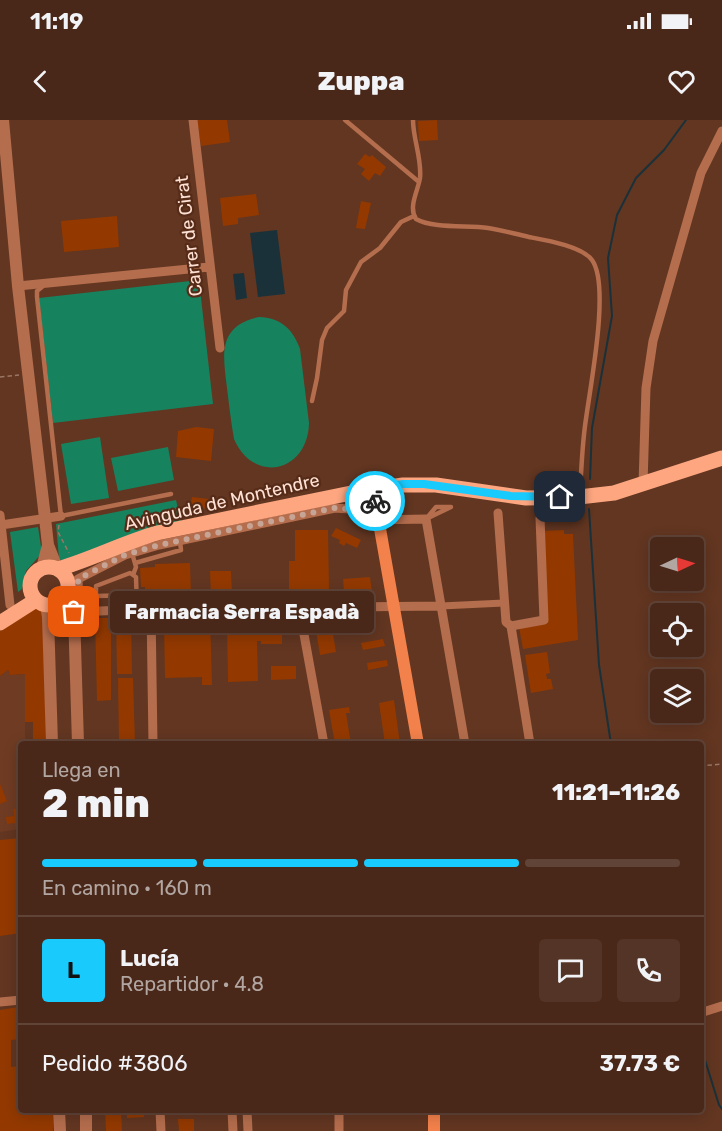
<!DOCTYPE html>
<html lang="es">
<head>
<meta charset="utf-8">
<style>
  :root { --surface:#4a2819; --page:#543426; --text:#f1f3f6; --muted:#b2a6a2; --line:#614438; --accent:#19cafc }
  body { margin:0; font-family:Rubik,sans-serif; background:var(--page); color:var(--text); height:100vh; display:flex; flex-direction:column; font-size:22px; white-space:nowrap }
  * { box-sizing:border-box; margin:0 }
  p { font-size:20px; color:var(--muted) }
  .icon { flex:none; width:33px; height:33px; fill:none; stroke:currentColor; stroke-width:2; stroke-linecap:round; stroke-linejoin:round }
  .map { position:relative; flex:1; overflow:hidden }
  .drawer { position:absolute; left:18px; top:621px; width:686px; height:372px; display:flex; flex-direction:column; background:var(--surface); border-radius:6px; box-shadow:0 3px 15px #0003,0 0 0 2px var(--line) }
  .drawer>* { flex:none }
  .needle { width:39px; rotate:86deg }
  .buttons { position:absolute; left:650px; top:417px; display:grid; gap:12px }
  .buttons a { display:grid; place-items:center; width:54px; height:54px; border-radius:6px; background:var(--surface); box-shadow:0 3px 15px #0003,0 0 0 2px var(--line); font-size:30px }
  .pin { position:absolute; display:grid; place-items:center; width:51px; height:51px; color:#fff; margin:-26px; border-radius:12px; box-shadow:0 3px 9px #0006 }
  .courier { position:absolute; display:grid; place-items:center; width:60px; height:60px; margin:-30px; border:4px solid #19cafc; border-radius:50%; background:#fff; color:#222; box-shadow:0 2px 8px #0007 }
  .bubble { position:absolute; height:42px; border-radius:6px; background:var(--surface); box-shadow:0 3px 15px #0003,0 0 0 2px var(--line); font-size:20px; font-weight:800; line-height:42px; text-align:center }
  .head em { font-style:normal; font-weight:800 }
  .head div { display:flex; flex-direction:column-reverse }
  .head { display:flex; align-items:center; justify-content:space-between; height:102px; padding:0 24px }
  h1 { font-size:39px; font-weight:800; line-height:45px }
  .bar { display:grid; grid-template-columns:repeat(4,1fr); gap:9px 6px; align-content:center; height:72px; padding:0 24px }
  .bar i { height:8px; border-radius:4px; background:var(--line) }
  .bar .on { background:var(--accent) }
  .bar p { grid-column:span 4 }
  .line { display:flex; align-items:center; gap:15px; padding:0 24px; border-top:2px solid var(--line) }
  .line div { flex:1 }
  .round { display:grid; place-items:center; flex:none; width:63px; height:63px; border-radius:6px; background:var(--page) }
  .status { display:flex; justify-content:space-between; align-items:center; height:42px; padding:0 30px; background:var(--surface); direction:ltr }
  .status svg { height:16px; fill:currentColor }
  header { display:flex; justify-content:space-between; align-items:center; height:78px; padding:0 24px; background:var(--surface); font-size:27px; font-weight:800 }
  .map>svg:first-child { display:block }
  .built { fill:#6f3b23 }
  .green { fill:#17825e }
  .water { fill:#1a313a }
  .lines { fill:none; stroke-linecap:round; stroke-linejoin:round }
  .stream { stroke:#1a313a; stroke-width:2 }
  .building { fill:#933900 }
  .path { stroke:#9c7664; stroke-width:1.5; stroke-dasharray:4.5 3; stroke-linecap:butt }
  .service { stroke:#b46d4d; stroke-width:4.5 }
  .pedestrian { stroke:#b46d4d; stroke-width:7 }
  .minor { stroke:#b46d4d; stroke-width:9 }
  .tertiary { stroke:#b46d4d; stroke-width:12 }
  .secondary { stroke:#f2814b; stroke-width:12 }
  .primary { stroke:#fda680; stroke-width:15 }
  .done { stroke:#c7a596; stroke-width:6; stroke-dasharray:0 10.8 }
  .route { stroke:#19cafc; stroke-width:8 }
  .labels { text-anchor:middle; stroke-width:4.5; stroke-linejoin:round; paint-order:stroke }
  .street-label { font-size:18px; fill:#fee1d5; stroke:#562b17 }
</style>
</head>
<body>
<div class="status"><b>11:19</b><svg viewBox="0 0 49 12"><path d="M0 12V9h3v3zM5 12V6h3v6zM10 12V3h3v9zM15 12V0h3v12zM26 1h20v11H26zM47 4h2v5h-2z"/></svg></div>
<header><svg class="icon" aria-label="back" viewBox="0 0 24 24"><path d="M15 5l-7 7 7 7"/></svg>Zuppa<svg class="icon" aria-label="heart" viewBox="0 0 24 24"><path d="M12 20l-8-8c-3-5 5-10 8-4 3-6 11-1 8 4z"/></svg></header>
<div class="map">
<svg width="722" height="1011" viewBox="0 0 722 1011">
  <rect width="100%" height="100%" fill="#623621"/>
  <path class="built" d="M8,550L10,555L25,554V624H21V709L0,712V556Z"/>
  <path class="green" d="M199,160L213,284L53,303L39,178Z
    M259,197C281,198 293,209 300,229L309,303C308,352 254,365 234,319C231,302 229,285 227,268C223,235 217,206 259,197Z
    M100,317L109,378L71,384L61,324Z
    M168,327L174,360L118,371L111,338Z
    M176,380L181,402L63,443L59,438L56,404Z
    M38,407L42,433L26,451L22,469L18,472L10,412Z"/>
  <path class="water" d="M277,110L285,174L258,177L250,113Z
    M244,153L247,178L236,180L233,154Z"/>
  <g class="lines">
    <path class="stream" d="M590,359L592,308L612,196L608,138L617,95L636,58L664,30L686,0
      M589,389L599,545L611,624
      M700,924L719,985L722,989"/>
  </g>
  <path class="building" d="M197,0H227L230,22L201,26Z
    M437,0L438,20L419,21L418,1Z
    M365,34L370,37L372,35L386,47L380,56L375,53L369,61L361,54L365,49L357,44Z
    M256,74L259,95L238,98V104L223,106L220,78Z
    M361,81L371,83L365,109L356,108Z
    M117,96L119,127L64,132L61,101Z
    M196,307L214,309L211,341L176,337L178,311Z
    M192,377L209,379L208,388L189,391Z
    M336,408L361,420L357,428L346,423L344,426L339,423L340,420L331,416Z
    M295,410H328L329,471L289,472V441H295Z
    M564,410V414H573L578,520L523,529L519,507L548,503L543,411Z
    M190,443L191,475L145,476V467H141L140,448L155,447V444Z
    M210,451H231L232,473L211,474Z
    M370,457L372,472H344L343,459Z
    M32,487L44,491L46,624H33V602H25V554L10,555L8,550L0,556V511Z
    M313,493H336L338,501L331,502L336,532L320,535Z
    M201,495H210L212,565H202V557L165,558L164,504L201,503Z
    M131,497L132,554H117L116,498Z
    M95,498H111V580L97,581Z
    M282,504V524H261V521H257L258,561L228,562L227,505Z
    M383,519L385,526L363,530L361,523Z
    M547,532L550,553L546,554L547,559H551L553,569L531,573L525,535Z
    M387,540L388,546L368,550L367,543Z
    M271,546H296V559L271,560Z
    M118,558H133L135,624H119Z
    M394,580L400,624H385L379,583Z
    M349,587L350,593H346L351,624H335L329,590Z
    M0,664L7,681L0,684Z
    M21,688V709L16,710L15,703L7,704L6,697L14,696L13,689Z
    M21,718V813L0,816V720Z
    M18,887L21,919L11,920V947L21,946V990H53V1011H0V890Z
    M105,990H121L122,1011H106Z
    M127,990H144V997L127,998Z
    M178,999H194V1011H179Z"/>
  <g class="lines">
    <path class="path" d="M0,257L19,255
      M59,405L58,412L69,433
      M700,646L722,644"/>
    <path class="service" d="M345,0L419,62
      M413,0C413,19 422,39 420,58C418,71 408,87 416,99C434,109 467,105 488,108C502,110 515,114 529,117C545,120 582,126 592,140C611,166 589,272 585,306C582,329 581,352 580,375
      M42,167L37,171V177L61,396L171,374
      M312,281L317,258L322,220L327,208L344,191L346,170L361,142L380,128L401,102L414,96
      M436,387H451L426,399Z
      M132,433L136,447L133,455
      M135,443L181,430L180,421
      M137,475L96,476V466L130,453L136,457L137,490"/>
    <path class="pedestrian" d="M441,486L504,483"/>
    <path class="minor" d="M193,0L220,228
      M18,166L209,147
      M643,364L646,268L653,221L701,53L722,11
      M498,393L506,502L511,506L544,500L540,398
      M0,395L10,485
      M1,405L61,396
      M299,487L324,624
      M151,489L153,624
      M74,492L79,486L78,459L125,435L159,425L335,388L349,389L374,400L426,399L465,624
      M74,492L151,489L441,486
      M511,506L530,624
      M0,882L21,880
      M700,893L722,886
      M160,990L161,1011
      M232,990L233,1011
      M247,990L248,1011
      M339,990V1011"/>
    <path class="tertiary" d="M3,0L18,166L45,398L48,425L57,448
      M42,448L48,425
      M65,476L74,492L78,624
      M46,485L48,497L52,624
      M59,990L60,1011
      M86,990V1011"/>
    <path class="secondary" d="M373,369L418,624
      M434,990V1011"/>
    <path class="primary" d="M30 466a19 19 0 1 1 38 0a19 19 0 1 1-38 0Z
      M58,449C92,439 123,423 157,413L356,372L403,365H436L526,378L579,377L614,373L722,338
      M0,503L36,480"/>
  </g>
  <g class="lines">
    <path class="done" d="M74,492L79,486L78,459L125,435L159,425L335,388C351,386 363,399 379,401L375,381"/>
    <path class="route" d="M375,381L373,369L403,364H424L511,376L560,377"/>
  </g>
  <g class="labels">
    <g class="street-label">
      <text transform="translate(189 116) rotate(-97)" y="6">Carrer de Cirat</text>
      <text transform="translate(222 382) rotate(-13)" y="6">Avinguda de Montendre</text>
    </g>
  </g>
</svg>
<div class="buttons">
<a><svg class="needle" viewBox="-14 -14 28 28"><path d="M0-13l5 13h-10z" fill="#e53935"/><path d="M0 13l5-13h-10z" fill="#b2a6a2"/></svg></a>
<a><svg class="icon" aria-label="locate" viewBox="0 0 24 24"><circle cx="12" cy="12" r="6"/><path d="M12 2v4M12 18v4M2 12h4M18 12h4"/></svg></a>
<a><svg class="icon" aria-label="layers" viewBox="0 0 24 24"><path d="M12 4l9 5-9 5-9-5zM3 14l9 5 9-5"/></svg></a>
</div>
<div class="pin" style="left:74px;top:492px;background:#ea580c"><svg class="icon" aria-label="bag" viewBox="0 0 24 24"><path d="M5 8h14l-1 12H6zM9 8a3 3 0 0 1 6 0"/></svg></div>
<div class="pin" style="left:560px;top:377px;background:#1f2937"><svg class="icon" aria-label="home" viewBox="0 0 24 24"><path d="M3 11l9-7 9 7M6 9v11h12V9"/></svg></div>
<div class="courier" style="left:375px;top:381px"><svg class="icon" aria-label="bike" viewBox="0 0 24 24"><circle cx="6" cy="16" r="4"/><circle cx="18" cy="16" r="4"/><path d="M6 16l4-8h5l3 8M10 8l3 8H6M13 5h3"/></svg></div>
<div class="bubble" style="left:110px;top:471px;width:264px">Farmacia Serra Espadà</div>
<section class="drawer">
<div class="head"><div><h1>2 min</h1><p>Llega en</p></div><em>11:21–11:26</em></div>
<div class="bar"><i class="on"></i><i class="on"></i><i class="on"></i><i></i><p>En camino · 160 m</p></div>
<div class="line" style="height:108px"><b class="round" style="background:var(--accent);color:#111">L</b><div><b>Lucía</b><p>Repartidor · 4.8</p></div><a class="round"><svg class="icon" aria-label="chat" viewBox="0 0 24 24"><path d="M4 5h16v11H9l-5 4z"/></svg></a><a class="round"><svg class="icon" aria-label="phone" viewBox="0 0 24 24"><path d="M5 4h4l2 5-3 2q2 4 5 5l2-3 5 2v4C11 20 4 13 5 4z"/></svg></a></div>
<div class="line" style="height:78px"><div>Pedido #3806</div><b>37.73 €</b></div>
</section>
</div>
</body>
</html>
